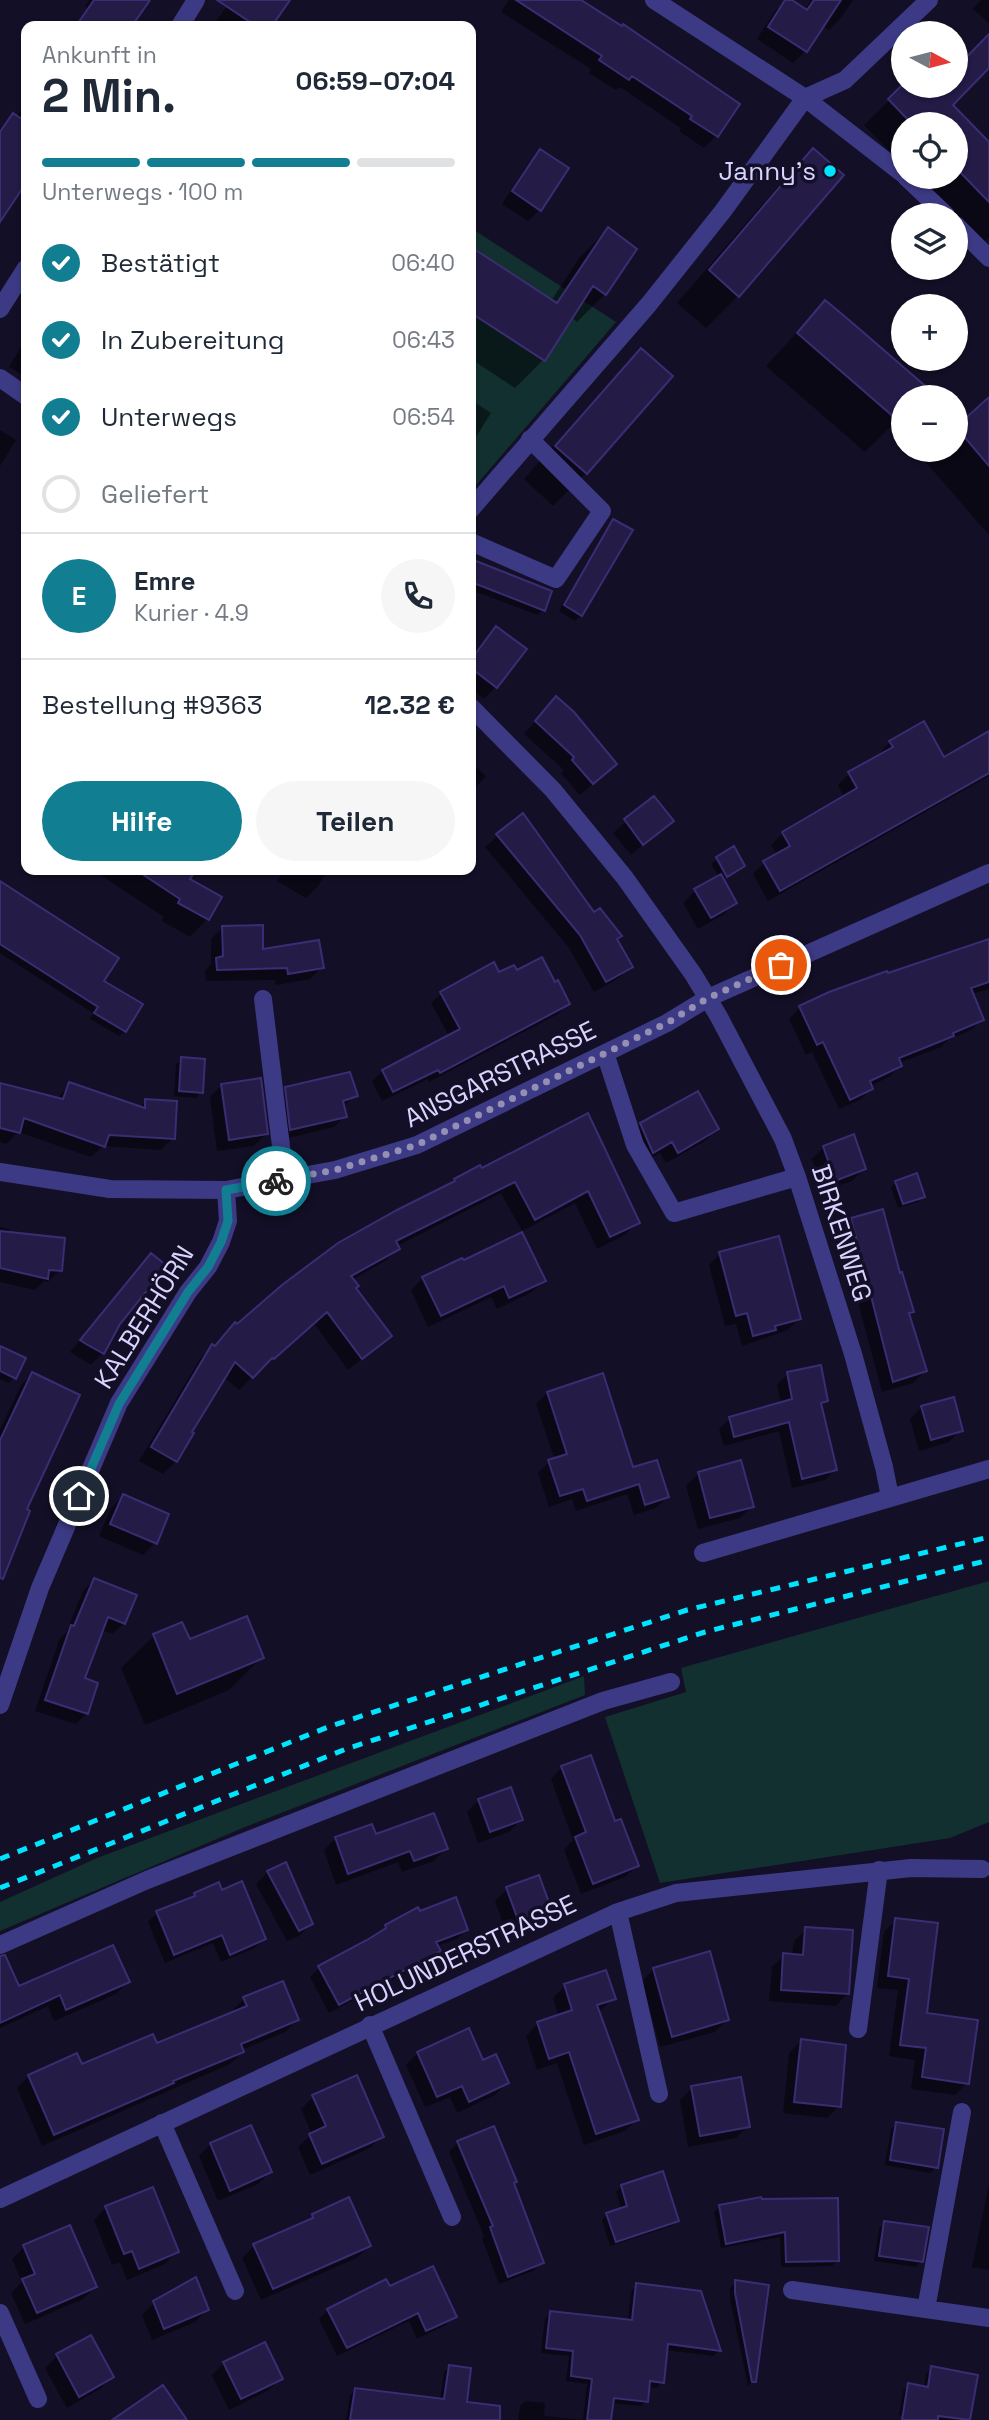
<!DOCTYPE html>
<html lang="de">
<head>
<meta charset="utf-8">
<style>
  :root { --surface:#fff; --page:#f6f6f7; --text:#1f2937; --muted:#747a83; --line:#e0e1e3; --accent:#117e91 }
  body { margin:0; font-family:"Space Grotesk",sans-serif; background:var(--page); color:var(--text); height:100vh; display:flex; flex-direction:column; font-size:26px; white-space:nowrap }
  * { box-sizing:border-box; margin:0 }
  p { font-size:23px; color:var(--muted) }
  .icon { flex:none; width:38px; height:38px; fill:none; stroke:currentColor; stroke-width:2; stroke-linecap:round; stroke-linejoin:round }
  .map { position:relative; flex:1; overflow:hidden }
  .sheet { position:absolute; left:21px; top:21px; width:455px; height:854px; display:flex; flex-direction:column; background:var(--surface); border-radius:14px; box-shadow:0 2px 5px #0004 }
  .sheet>* { flex:none }
  .needle { width:46px; rotate:97deg }
  .tools { position:absolute; left:891px; top:21px; display:grid; gap:14px }
  .tools a { display:grid; place-items:center; width:77px; height:77px; border-radius:50%; background:var(--surface); box-shadow:0 2px 5px #0004; font-size:35px }
  .pin { position:absolute; display:grid; place-items:center; width:60px; height:60px; color:#fff; margin:-30px; border:4px solid #fff; border-radius:50%; box-shadow:0 2px 7px #0007 }
  .courier { position:absolute; display:grid; place-items:center; width:70px; height:70px; margin:-35px; border:5px solid #117e91; border-radius:50%; background:#fff; color:#222; box-shadow:0 2px 9px #0007 }
  .headline em { font-style:normal; font-weight:700 }
  .headline div { display:flex; flex-direction:column-reverse }
  .headline { display:flex; align-items:center; justify-content:space-between; height:119px; padding:0 21px }
  h1 { font-size:46px; font-weight:700; line-height:52px }
  .bar { display:grid; grid-template-columns:repeat(4,1fr); gap:10px 7px; align-content:center; height:84px; padding:0 21px }
  .bar i { height:9px; border-radius:5px; background:var(--line) }
  .bar .current { background:var(--accent) }
  .bar p { grid-column:span 4 }
  .line { display:flex; align-items:center; gap:18px; padding:0 21px; border-top:2px solid var(--line) }
  .line div { flex:1 }
  .round { display:grid; place-items:center; flex:none; width:74px; height:74px; border-radius:37px; background:var(--page) }
  ol { padding:0 21px; list-style:none }
  li { display:flex; align-items:center; gap:21px; height:77px }
  li p { margin-inline-start:auto }
  li .icon { padding:7px; border-radius:50%; background:var(--accent); color:#fff; stroke-width:4 }
  li:last-child { color:var(--muted) }
  li i { width:38px; height:38px; border:4px solid var(--line); border-radius:50% }
  .cta { display:flex; gap:14px; margin-top:auto; padding:14px 21px }
  .cta a { flex:1; height:80px; border-radius:42px; background:var(--accent); color:#fff; font-size:28px; font-weight:700; line-height:80px; text-align:center }
  .cta a+a { background:var(--page); color:var(--text) }
  .map>svg:first-child { display:block }
  .green { fill:#12302f }
  .shadow { fill:#0007 }
  .building { fill:#241b47; stroke:#3b2d73; stroke-width:2 }
  .lines { fill:none; stroke-linecap:round; stroke-linejoin:round }
  .minor { stroke:#3d3a85; stroke-width:18 }
  .rail { stroke:#00e5ff; stroke-width:5; stroke-dasharray:10 9; stroke-linecap:butt }
  .done { stroke:#948fb3; stroke-width:7; stroke-dasharray:0 12.6 }
  .route { stroke:#117e91; stroke-width:9 }
  .poi-dot { fill:#00e5ff; stroke:#130f26; stroke-width:2.5 }
  .labels { text-anchor:middle; stroke-width:7; stroke-linejoin:round; paint-order:stroke }
  .poi-label { font-size:26px; fill:#d9d4ff; stroke:#130f26; text-anchor:end }
  .street-label { font-size:26px; fill:#d9d4ff; stroke:#130f26 }
</style>
</head>
<body>
<div class="map">
<svg width="989" height="2420" viewBox="0 0 989 2420">
  <rect width="100%" height="100%" fill="#130f26"/>
  <path class="green" d="M471,228L616,322L471,491Z
    M989,1581V1822L950,1838L660,1883L605,1717L686,1692L681,1668Z
    M584,1676L585,1695L245,1827L0,1931V1902L97,1858Z"/>
  <path class="shadow" d="M89,0H148L131,26H75L87,8L85,6Z
    M231,0H288L270,26H213Z
    M509,0H579L737,104L716,136L704,148L679,131L681,128L620,87L616,90L589,73L591,69L501,12Z
    M786,0L805,10L811,0H853L841,18L829,30L822,25L805,51L793,63L757,39L775,11Z
    M981,0H989V23L973,9Z
    M989,36V66L951,105L989,144V237L981,245L956,219V215H952L914,177H956V124H903V165L864,125L904,86H956V70Z
    M26,102V179L0,219V131L13,116L16,118Z
    M813,151L738,296L706,328L677,303L781,183Z
    M540,152V209L528,221L502,204L528,164Z
    M608,229L605,294L577,322L571,317L543,360L515,388L471,359V249L551,301L580,257Z
    M825,302L925,388L917,397H903V414L865,452L766,366Z
    M26,339V377L9,367Z
    M641,350L671,376L586,473L553,506L524,479L609,383Z
    M471,400L491,413L471,445Z
    M989,400V535L924,460L935,450H956V429Z
    M0,430L16,440L0,466Z
    M613,521L581,615L575,621L559,611L608,527Z
    M471,561L550,592L543,610L538,615L471,590Z
    M496,628V687L484,699L471,689V658Z
    M545,710L603,775L580,795L561,773L564,770L524,734Z
    M989,733V776L768,901L753,874L764,863L777,855L771,845L783,833L844,797L838,785L849,774L880,756L879,754L890,742L943,759Z
    M471,762L486,776L471,792Z
    M654,798L671,821L631,855L613,833Z
    M522,816L631,966L619,978L594,992L569,948L485,847Z
    M733,849L743,866L722,880L735,903L723,915L698,929L683,903L695,891L719,877L711,864Z
    M93,870H194L187,879L220,897L207,919L190,937L162,921L164,917Z
    M284,870H328L318,886L306,898L277,881Z
    M0,887L102,982L125,1031L119,1036L90,1019L93,1013L0,953Z
    M223,927L261,951L322,967L310,979L276,985L275,980L206,981L205,971L211,964V939Z
    M989,940V989L972,994L982,1019L971,1030L948,1040L941,1047L899,1063L900,1066L889,1077L870,1086L871,1089L860,1100L839,1109L812,1052L806,1055L789,1019L800,1008Z
    M516,973L568,1004L558,1014L429,1082L428,1079L382,1101L372,1081L383,1071L449,1036L431,1003L442,993L499,974Z
    M182,1059L201,1092L196,1098L174,1096L176,1064Z
    M70,1084L139,1108L146,1101L173,1138L161,1150L103,1146L91,1157L18,1132L6,1144L0,1142V1085L57,1099Z
    M222,1085L266,1134L254,1146L217,1151L210,1097Z
    M286,1089L356,1095L343,1107L345,1116L334,1127L280,1140L275,1100Z
    M587,1116L638,1222L625,1235L597,1249L575,1203L522,1231L501,1193L397,1246L398,1248L385,1261L352,1280L354,1288L390,1336L348,1370L314,1323L259,1370L239,1390L224,1377L190,1432L176,1461L163,1474L139,1461L200,1359L237,1326L455,1180L480,1168L481,1171Z
    M641,1124L717,1129L705,1141L666,1163L660,1153L640,1164L629,1136Z
    M824,1147L864,1169L852,1181L823,1191L812,1159Z
    M896,1182L923,1196L918,1202L898,1208L891,1188Z
    M852,1219L899,1275L912,1312L908,1316L925,1371L913,1383L882,1392L839,1231Z
    M0,1227L9,1229L8,1234L60,1270L48,1282L44,1281L35,1290L0,1282Z
    M720,1254L799,1319L788,1330L742,1346L736,1324L725,1326L709,1265Z
    M151,1255L102,1353L91,1365L70,1352Z
    M423,1278L544,1280L532,1292L497,1309L491,1297L428,1327L411,1290Z
    M0,1348L14,1378L9,1383L0,1379Z
    M32,1374L0,1537V1430L21,1385Z
    M788,1374L826,1401L820,1407L835,1470L825,1480L792,1488L779,1431L724,1446L719,1429L730,1419L781,1404L777,1384Z
    M547,1393L632,1470L667,1497L656,1508L634,1515L627,1494L576,1511L572,1499L549,1507L538,1473L549,1462L555,1460L536,1404Z
    M922,1407L961,1430L949,1442L919,1451L910,1419Z
    M698,1474L752,1506L740,1518L698,1529L686,1486Z
    M123,1496L155,1543L143,1555L99,1536L111,1508Z
    M94,1580L124,1623L113,1634L101,1630L82,1679L87,1713L76,1724L35,1711L60,1638L66,1633L83,1591Z
    M154,1636L189,1642L262,1657L229,1690L145,1725L121,1668Z
    M562,1768L637,1866L625,1877L581,1894L564,1850L573,1840L551,1779Z
    M479,1800L521,1820L509,1832L478,1843L467,1812Z
    M375,1836L446,1849L434,1861L402,1872L398,1862L336,1885L324,1850L336,1838Z
    M286,1865L311,1924L299,1936L287,1941L256,1884L268,1872Z
    M507,1889L549,1908L537,1920L506,1931L495,1901Z
    M221,1892L264,1939L255,1948L221,1962L213,1943L165,1963L148,1922L157,1913L190,1900L195,1894Z
    M419,1913L466,1930L457,1939L437,1946L439,1951L430,1960L329,2013L310,1977L319,1968L375,1937L386,1926Z
    M896,1920L925,2015L967,2083L955,2095L911,2089L915,2060L889,2056L898,1990L877,1988L884,1932Z
    M806,1929L848,1994L835,2006L769,2001L772,1967L784,1955L792,1956L794,1941Z
    M654,1969L727,2020L715,2032L660,2047L642,1981Z
    M0,1978L18,1988L128,1982L116,1994L54,2021L48,2006L0,2028Z
    M565,1986L614,1998L598,2012L637,2119L625,2131L584,2145L557,2063L537,2070L526,2036L538,2024L559,2017L553,1998Z
    M244,1999L297,2020L285,2032L241,2050L242,2052L230,2064L42,2146L17,2088L29,2076L81,2067L156,2045L234,2014L232,2011Z
    M801,2041L839,2106L827,2118L783,2113L789,2053Z
    M418,2053L482,2063L507,2083L495,2095L457,2113L450,2097L425,2107L406,2065Z
    M692,2088L748,2126L736,2138L688,2147L680,2100Z
    M313,2097L382,2136L370,2148L310,2175L298,2147L312,2134L301,2109Z
    M897,2124L936,2167L931,2173L885,2165L891,2129Z
    M458,2142L513,2184L542,2262L533,2271L499,2284L482,2238L484,2236L449,2152Z
    M211,2144L270,2172L258,2184L218,2201L199,2156Z
    M989,2184V2270L972,2267Z
    M622,2187L677,2221L672,2226L610,2246L602,2220L607,2214L622,2210L616,2192Z
    M760,2199L837,2261L832,2266L781,2267L780,2237L721,2248L714,2212L720,2206Z
    M106,2208L177,2251L165,2264L127,2280L120,2262L112,2265L94,2220Z
    M313,2216L369,2246L357,2258L261,2300L242,2258L254,2246L305,2224Z
    M884,2223L921,2261L916,2267L874,2261L879,2229Z
    M24,2247L95,2287L83,2299L25,2324L11,2293L22,2282L12,2259Z
    M195,2280L207,2310L195,2322L152,2340L142,2315L154,2303Z
    M736,2282L754,2381L748,2386L730,2299V2288Z
    M637,2285L700,2293L719,2351L713,2356L666,2350L662,2382L657,2388L648,2387L646,2401L641,2406L611,2403L609,2420H518L520,2406L526,2401L545,2403L544,2416L583,2420L587,2384L566,2381L569,2356L541,2353L545,2319L550,2313L628,2321L631,2291Z
    M389,2289L455,2316L446,2325L417,2339L409,2321L337,2356L319,2319L328,2310Z
    M91,2337L112,2377L100,2389L67,2408L45,2368L57,2356Z
    M224,2363L281,2378L269,2390L229,2410L212,2375Z
    M449,2367L463,2420H346L350,2395L355,2390L440,2400L444,2372Z
    M932,2368L976,2376L968,2420H927L899,2415L903,2391L909,2385L924,2388L926,2374Z"/>
  <path class="building" d="M94,0H150L132,26H76Z
    M217,0H290L272,26H256Z
    M516,0H581L622,26L623,24L740,104L718,137L690,119L692,116L632,76L629,80L599,60L602,56Z
    M785,0H792L807,10L814,0H841L807,52L768,27Z
    M989,34V68L953,105L989,142V202L956,168V124H912L888,99L901,86H956V68Z
    M13,113L26,122V183L0,222V132Z
    M813,148L844,175L739,297L709,270Z
    M540,149L569,168L541,211L512,191Z
    M608,227L637,249L606,295L593,286L545,361L471,313V247L557,303Z
    M825,300L849,320L938,397H903V425L797,333Z
    M641,348L673,376L587,474L555,446Z
    M989,397V466L956,427Z
    M613,519L633,530L582,616L564,605Z
    M471,559L552,591L545,611L471,582Z
    M496,626L527,649L497,688L471,668V660Z
    M556,696L574,712L617,764L593,784L572,760L574,757L535,721Z
    M924,721L944,757L989,731V773L780,891L763,861L790,846L782,832L857,788L848,772L893,747L889,741Z
    M654,796L674,821L643,845L624,819Z
    M523,813L594,912L600,908L622,936L617,939L633,967L606,982L580,935L496,834Z
    M734,846L745,866L727,877L716,857Z
    M136,870H196L190,879L222,897L209,920L178,903L180,899Z
    M721,874L737,903L711,918L694,889Z
    M0,881L119,958L104,981L143,1004L126,1032L94,1013L98,1007L0,944Z
    M263,925V949L319,940L324,968L288,974L287,968L217,970L216,958L223,956L222,926Z
    M989,939V982L971,988L984,1020L953,1033L954,1036L899,1058L902,1066L870,1081L873,1089L850,1100L823,1042L817,1045L799,1006L829,992L887,971L888,973Z
    M542,957L555,982L558,980L570,1004L440,1073L438,1070L393,1092L382,1070L460,1029L440,992L494,962L499,972L514,965L517,970Z
    M181,1057L205,1059L203,1093L179,1091Z
    M350,1072L358,1096L343,1101L347,1117L290,1130L285,1087Z
    M261,1078L268,1134L229,1140L221,1084Z
    M69,1082L145,1108V1099L177,1101L175,1139L109,1135L105,1147L24,1118L20,1133L0,1128V1083L63,1099Z
    M698,1091L719,1129L678,1153L672,1142L653,1153L640,1123Z
    M588,1113L640,1223L610,1237L588,1191L535,1220L515,1182L396,1241L400,1249L351,1276L359,1286L356,1288L392,1336L362,1359L327,1312L274,1359L272,1358L253,1378L235,1362L192,1432L194,1433L177,1462L151,1447L212,1344L215,1346L235,1322L237,1324L282,1285L338,1243L397,1210L455,1181L454,1179L480,1165L482,1168Z
    M854,1134L866,1169L835,1181L823,1146Z
    M917,1173L925,1197L903,1204L895,1181Z
    M883,1209L900,1273L902,1272L914,1312L909,1313L927,1371L893,1382L851,1218Z
    M0,1231L65,1238L62,1271L49,1270L48,1279L0,1268Z
    M522,1232L546,1281L509,1298L504,1286L441,1316L422,1277L462,1258L464,1260Z
    M779,1236L801,1319L775,1326L776,1330L753,1336L747,1313L736,1316L719,1252Z
    M151,1253L167,1266L120,1324L104,1354L86,1344L80,1340Z
    M0,1346L26,1358L16,1379L0,1371Z
    M821,1365L828,1401L821,1403L837,1470L802,1479L789,1422L734,1437L729,1417L792,1399L787,1372Z
    M32,1372L80,1395L27,1509L30,1511L3,1579L0,1578V1440Z
    M603,1373L633,1467L657,1460L669,1497L645,1505L639,1484L587,1501L583,1489L560,1496L548,1460L567,1454L547,1392Z
    M954,1397L963,1431L931,1440L921,1406Z
    M741,1460L754,1507L710,1518L698,1472Z
    M123,1494L169,1514L157,1544L110,1524Z
    M94,1578L137,1595L125,1624L108,1617L85,1678L98,1683L88,1714L45,1700L71,1625L74,1626Z
    M247,1616L264,1658L177,1694L153,1634L182,1622L190,1639Z
    M591,1755L615,1821L621,1819L639,1866L593,1884L575,1837L586,1832L561,1766Z
    M511,1787L523,1820L490,1832L478,1799Z
    M434,1813L448,1849L414,1861L410,1851L348,1874L335,1837L372,1824L376,1834Z
    M286,1862L313,1924L299,1931L267,1871Z
    M539,1875L551,1908L518,1920L506,1887Z
    M242,1881L266,1939L230,1955L222,1935L174,1955L156,1911L195,1896L194,1893L219,1882L222,1890Z
    M456,1897L468,1930L436,1942L441,1951L339,2005L318,1966L367,1940L386,1928L385,1925L418,1907L420,1911Z
    M895,1918L938,1923L927,2013L978,2020L969,2084L922,2077L926,2048L900,2045L909,1979L888,1976Z
    M805,1927L853,1930L849,1994L781,1990L783,1953L803,1955Z
    M113,1945L130,1982L66,2010L60,1995L0,2023V1956L5,1955L19,1986Z
    M710,1951L729,2020L672,2037L653,1968Z
    M606,1970L616,1999L597,2005L639,2120L596,2134L569,2052L549,2059L537,2022L572,2010L564,1984Z
    M283,1981L299,2020L241,2044L244,2052L173,2081L174,2083L54,2135L28,2075L77,2053L82,2064L153,2034L157,2043L247,2006L243,1997Z
    M469,2028L483,2060L496,2054L509,2083L469,2102L462,2086L437,2097L417,2052Z
    M801,2039L846,2045L841,2107L794,2102Z
    M357,2075L384,2137L322,2164L309,2134L326,2126L312,2095Z
    M741,2077L750,2127L700,2136L691,2086Z
    M896,2122L944,2129L938,2168L890,2160Z
    M251,2125L272,2172L230,2191L210,2143Z
    M494,2126L517,2182L514,2183L544,2263L508,2277L490,2227L493,2226L457,2141Z
    M663,2171L679,2221L616,2242L606,2213L627,2206L621,2185Z
    M153,2187L179,2252L139,2269L132,2251L124,2254L105,2206Z
    M349,2197L371,2246L273,2289L253,2244L313,2218L312,2214Z
    M761,2197L762,2199L838,2198L839,2261L786,2262L785,2232L726,2244L719,2205Z
    M884,2221L929,2227L923,2262L879,2256Z
    M70,2225L97,2287L37,2313L22,2279L35,2274L23,2245Z
    M433,2266L457,2317L426,2331L418,2313L347,2348L327,2309L386,2279L390,2286Z
    M196,2277L209,2310L164,2329L153,2301Z
    M735,2280L769,2285L756,2382H752L735,2293Z
    M636,2283L701,2291L721,2351L668,2344L664,2383L650,2381L648,2402L614,2398L611,2420H587L592,2379L571,2376L573,2351L546,2348L550,2311L632,2320Z
    M91,2335L114,2377L79,2397L56,2354Z
    M265,2342L283,2379L241,2399L223,2362Z
    M449,2365L471,2368L467,2402L500,2406V2420H350L355,2388L444,2399Z
    M931,2366L978,2375L970,2420L938,2416V2420H902L908,2383L928,2387Z
    M163,2385L187,2420H112Z"/>
  <g class="lines">
    <path class="minor" d="M654,0L805,98L903,174
      M180,26L196,0
      M906,177L946,215
      M956,225L989,258
      M0,309L26,268
      M0,378L26,396
      M471,509L649,304L723,211L805,98L845,80L929,0
      M471,542L556,579L602,511L530,439
      M471,707L553,790L625,878L693,974L719,1017L783,1139L797,1177L853,1354L884,1467L890,1497
      M263,999L285,1179
      M605,1053L635,1145L674,1213L797,1177
      M0,1172L110,1189L226,1190L335,1170L417,1145L667,1023L708,998L989,873
      M703,1553L989,1469
      M0,1705L40,1588L119,1403L188,1292L208,1267L221,1242L228,1221L226,1190
      M618,1912L659,2094
      M0,1945L147,1880L603,1701L671,1682
      M370,2025L452,2217
      M858,2029L879,1870
      M162,2123L235,2291
      M0,2199L618,1912L676,1893L911,1868L982,1869
      M792,2290L989,2318
      M926,2309L962,2112
      M0,2313L38,2399"/>
    <path class="rail" d="M0,1859L328,1727L687,1610L989,1537
      M0,1888L346,1749L705,1632L989,1560"/>
  </g>
  <g class="lines">
    <path class="done" d="M276,1181L335,1170L417,1145L667,1023L708,998L781,965"/>
    <path class="route" d="M79,1496L119,1404L188,1292L208,1267L221,1242L228,1221L226,1190L276,1181"/>
  </g>
  <circle class="poi-dot" cx="830" cy="171" r="7"/>
  <g class="labels">
    <g class="poi-label">
      <text x="816" y="180">Janny's</text>
    </g>
    <g class="street-label">
      <text transform="translate(500 1074) rotate(-26)" y="9">ANSGARSTRASSE</text>
      <text transform="translate(842 1233) rotate(72)" y="9">BIRKENWEG</text>
      <text transform="translate(144 1317) rotate(-58)" y="9">KALBERHÖRN</text>
      <text transform="translate(465 1953) rotate(-25)" y="9">HOLUNDERSTRASSE</text>
    </g>
  </g>
</svg>
<div class="tools">
<a><svg class="needle" viewBox="-14 -14 28 28"><path d="M0-13l5 13h-10z" fill="#e53935"/><path d="M0 13l5-13h-10z" fill="#747a83"/></svg></a>
<a><svg class="icon" aria-label="locate" viewBox="0 0 24 24"><circle cx="12" cy="12" r="6"/><path d="M12 2v4M12 18v4M2 12h4M18 12h4"/></svg></a>
<a><svg class="icon" aria-label="layers" viewBox="0 0 24 24"><path d="M12 4l9 5-9 5-9-5zM3 14l9 5 9-5"/></svg></a>
<a>+</a>
<a>−</a>
</div>
<div class="pin" style="left:781px;top:965px;background:#ea580c"><svg class="icon" aria-label="bag" viewBox="0 0 24 24"><path d="M5 8h14l-1 12H6zM9 8a3 3 0 0 1 6 0"/></svg></div>
<div class="pin" style="left:79px;top:1496px;background:#1f2937"><svg class="icon" aria-label="home" viewBox="0 0 24 24"><path d="M3 11l9-7 9 7M6 9v11h12V9"/></svg></div>
<div class="courier" style="left:276px;top:1181px"><svg class="icon" aria-label="bike" viewBox="0 0 24 24"><circle cx="6" cy="16" r="4"/><circle cx="18" cy="16" r="4"/><path d="M6 16l4-8h5l3 8M10 8l3 8H6M13 5h3"/></svg></div>
<section class="sheet">
<div class="headline"><div><h1>2 Min.</h1><p>Ankunft in</p></div><em>06:59–07:04</em></div>
<div class="bar"><i class="current"></i><i class="current"></i><i class="current"></i><i></i><p>Unterwegs · 100 m</p></div>
<ol>
<li><svg class="icon" aria-label="check" viewBox="0 0 24 24"><path d="M5 12l5 5 9-10"/></svg>Bestätigt<p>06:40</p></li>
<li><svg class="icon" aria-label="check" viewBox="0 0 24 24"><path d="M5 12l5 5 9-10"/></svg>In Zubereitung<p>06:43</p></li>
<li><svg class="icon" aria-label="check" viewBox="0 0 24 24"><path d="M5 12l5 5 9-10"/></svg>Unterwegs<p>06:54</p></li>
<li><i></i>Geliefert</li>
</ol>
<div class="line" style="height:126px"><b class="round" style="background:var(--accent);color:#fff">E</b><div><b>Emre</b><p>Kurier · 4.9</p></div><a class="round"><svg class="icon" aria-label="phone" viewBox="0 0 24 24"><path d="M5 4h4l2 5-3 2q2 4 5 5l2-3 5 2v4C11 20 4 13 5 4z"/></svg></a></div>
<div class="line" style="height:91px"><div>Bestellung #9363</div><b>12.32 €</b></div>
<div class="cta"><a>Hilfe</a><a>Teilen</a></div>
</section>
</div>
</body>
</html>
